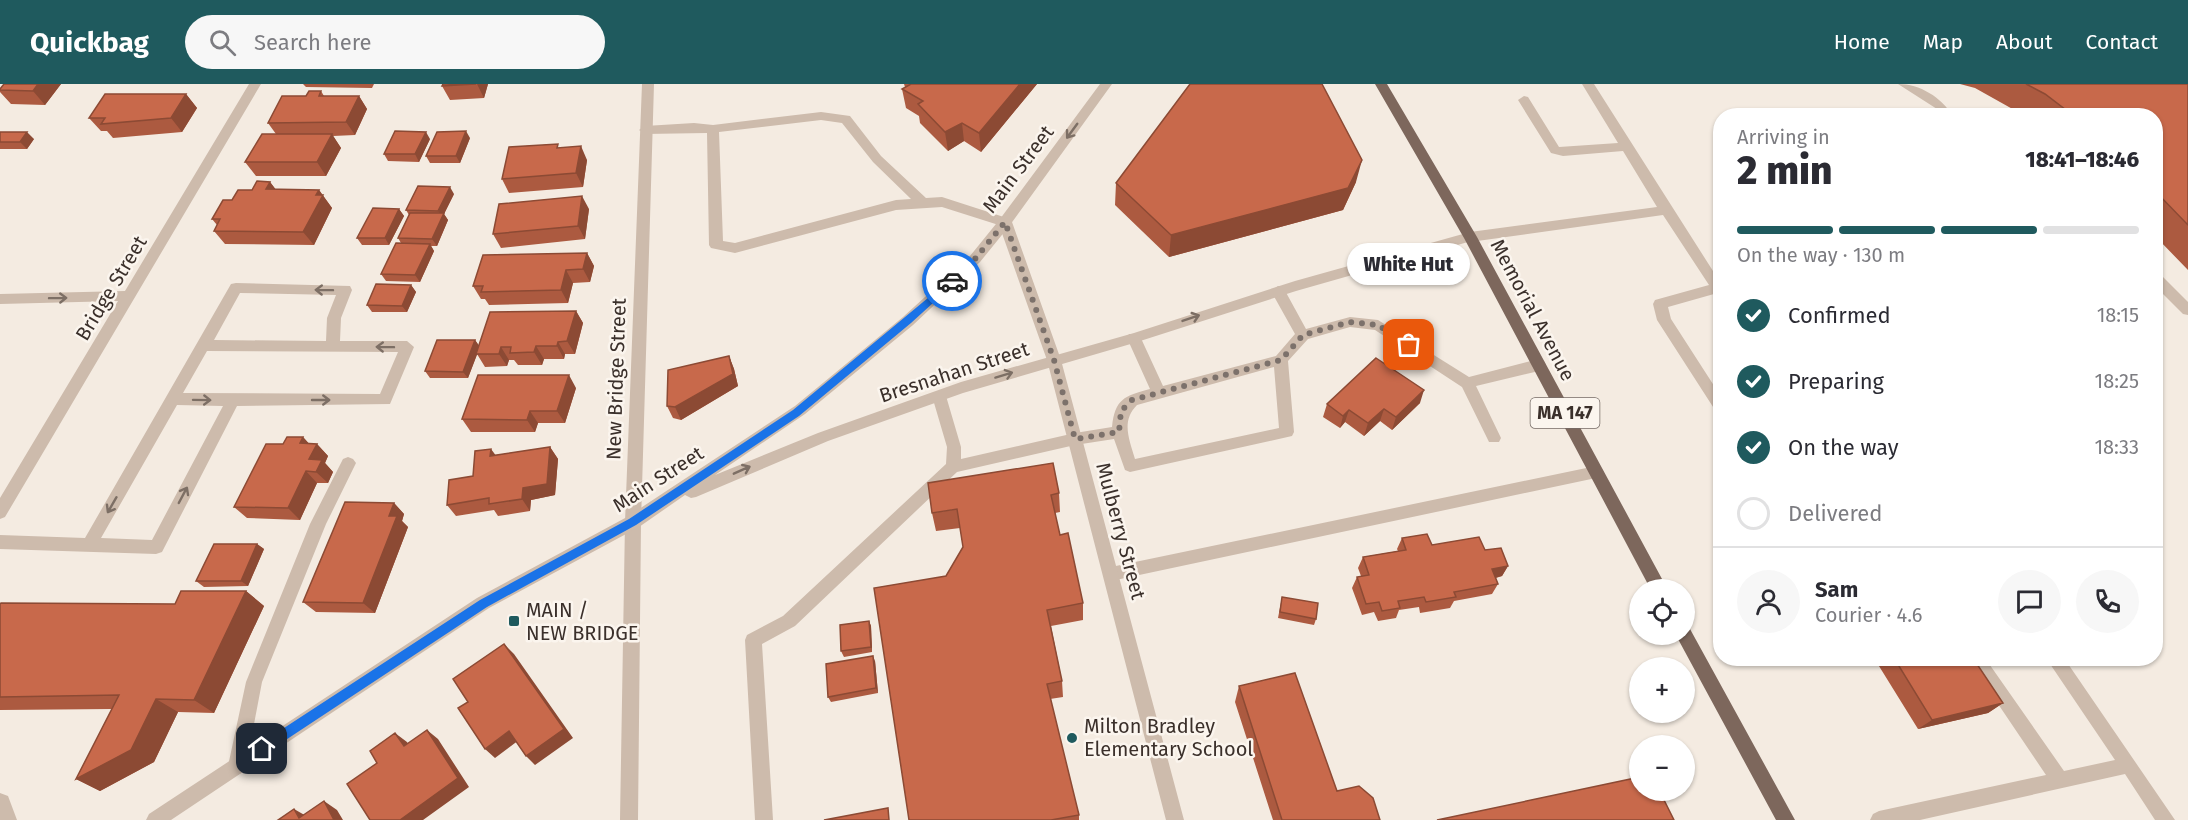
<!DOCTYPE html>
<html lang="en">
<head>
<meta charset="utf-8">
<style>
  :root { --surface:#fff; --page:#f7f7f7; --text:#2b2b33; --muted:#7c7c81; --line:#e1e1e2; --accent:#1f5a5e }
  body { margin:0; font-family:"Fira Sans",sans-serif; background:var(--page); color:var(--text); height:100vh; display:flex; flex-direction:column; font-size:22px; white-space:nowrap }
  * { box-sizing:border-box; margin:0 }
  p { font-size:20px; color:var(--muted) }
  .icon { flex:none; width:33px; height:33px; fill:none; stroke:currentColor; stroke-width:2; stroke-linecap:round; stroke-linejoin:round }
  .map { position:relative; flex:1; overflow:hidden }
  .panel { position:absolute; left:1713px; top:24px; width:450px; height:558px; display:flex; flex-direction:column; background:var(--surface); border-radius:24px; box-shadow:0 2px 4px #0004 }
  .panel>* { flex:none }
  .controls { position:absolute; left:1629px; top:495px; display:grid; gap:12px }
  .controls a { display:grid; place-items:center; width:66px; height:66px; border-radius:50%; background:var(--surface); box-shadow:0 2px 4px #0004; font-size:30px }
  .pin { position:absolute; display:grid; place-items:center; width:51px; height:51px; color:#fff; margin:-26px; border-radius:12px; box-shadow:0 3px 9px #0006 }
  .courier { position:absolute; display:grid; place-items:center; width:60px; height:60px; margin:-30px; border:4px solid #1a73e8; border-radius:50%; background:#fff; color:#222; box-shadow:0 2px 8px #0007 }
  .bubble { position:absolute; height:42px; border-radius:21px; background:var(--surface); box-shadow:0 2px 4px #0004; font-size:20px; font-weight:800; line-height:42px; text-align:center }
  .summary em { font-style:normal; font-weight:800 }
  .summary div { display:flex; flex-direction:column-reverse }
  .summary { display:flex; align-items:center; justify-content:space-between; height:102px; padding:0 24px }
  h1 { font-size:39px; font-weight:800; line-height:45px }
  .bar { display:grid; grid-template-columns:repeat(4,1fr); gap:9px 6px; align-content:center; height:72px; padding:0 24px }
  .bar i { height:8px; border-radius:4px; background:var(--line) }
  .bar .active { background:var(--accent) }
  .bar p { grid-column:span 4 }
  .line { display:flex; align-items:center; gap:15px; padding:0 24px; border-top:2px solid var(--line) }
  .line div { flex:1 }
  .round { display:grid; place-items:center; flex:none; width:63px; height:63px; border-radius:32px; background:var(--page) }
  ol { padding:0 24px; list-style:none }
  li { display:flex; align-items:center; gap:18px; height:66px }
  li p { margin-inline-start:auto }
  li .icon { padding:6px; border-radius:50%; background:var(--accent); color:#fff; stroke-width:4 }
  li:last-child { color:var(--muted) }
  li i { width:33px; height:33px; border:3px solid var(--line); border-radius:50% }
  header { display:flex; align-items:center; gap:36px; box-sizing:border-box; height:84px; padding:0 30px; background:var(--accent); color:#fff }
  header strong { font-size:28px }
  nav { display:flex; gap:33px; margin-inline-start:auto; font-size:21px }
  .search { width:420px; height:54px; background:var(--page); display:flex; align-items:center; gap:15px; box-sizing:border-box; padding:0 21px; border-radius:33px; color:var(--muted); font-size:22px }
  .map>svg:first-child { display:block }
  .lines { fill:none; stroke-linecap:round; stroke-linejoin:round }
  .service { fill:#cdbbac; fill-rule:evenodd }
  .minor { fill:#cdbbac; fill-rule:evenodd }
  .tertiary { fill:#cdbbac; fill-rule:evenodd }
  .primary { fill:#7d675c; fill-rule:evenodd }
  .wall { fill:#ac5a40 }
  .shaded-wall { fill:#8c4a34 }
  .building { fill:#c8694b; stroke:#8c4a34; stroke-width:1.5 }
  .oneway { stroke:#7d6f65 }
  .route { fill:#1a73e8 }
  .done { stroke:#7c716b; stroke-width:6; stroke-dasharray:0 10.8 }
  .poi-dot { fill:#1f5a5e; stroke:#fbf5ee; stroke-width:2 }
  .labels { text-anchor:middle; stroke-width:5; stroke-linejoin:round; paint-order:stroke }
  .shield { fill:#fbf5ee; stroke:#756b66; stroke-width:1.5 }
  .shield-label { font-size:18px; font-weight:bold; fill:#3b302b }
  .street-label { font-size:20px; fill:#3b302b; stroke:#fbf5ee }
  .poi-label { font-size:20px; fill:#3b302b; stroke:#fbf5ee; text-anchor:start }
</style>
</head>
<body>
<header>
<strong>Quickbag</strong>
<div class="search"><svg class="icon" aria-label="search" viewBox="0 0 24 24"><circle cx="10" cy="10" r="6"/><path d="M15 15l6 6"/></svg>Search here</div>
<nav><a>Home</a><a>Map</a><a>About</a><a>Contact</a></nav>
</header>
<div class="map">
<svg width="2188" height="736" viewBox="0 0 2188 736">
  <rect width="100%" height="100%" fill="#f4ebe1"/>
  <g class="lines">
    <path class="service" d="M1582,0H1594L1720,198V213L1714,210L1668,223L1671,235L1720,311V328L1715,326L1657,236L1653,220L1655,216L1709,201L1663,131L1470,158L1463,153L1470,148L1657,123L1623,67L1563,72L1551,69L1518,16L1524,12L1528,13L1559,63L1618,59Z
      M1898,0C1920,0 1941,13 1953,32H1941L1937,25Z
      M821,28L850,32L881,72L926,114L942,113L1010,135L1012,138L1010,141L1005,143L942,123L896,126L735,169L711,164L709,161L707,49L645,50L639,46L645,42L694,39L713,41ZM821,36L842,39L873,78L911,115L896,116L735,159L723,157L719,48Z
      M2156,190L2161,191L2188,218V231L2183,230L2156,203Z
      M236,199L350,202L352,206L341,234L340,257H407L414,263L390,320L237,322L162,468L156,470L0,465V451L85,454L231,200ZM240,209L336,211L327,234L326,257L214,256ZM207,267L398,268L380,310L183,309ZM177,321L223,322L152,456L101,454Z
      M1278,202L1283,203L1306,245L1350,233L1378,236L1469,293L1539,275L1544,277L1546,281L1544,285L1539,287L1476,302L1501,354L1499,358H1489L1462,303L1375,246L1350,243L1308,255L1288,277L1294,348L1292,352L1130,388L1125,386L1114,355L1075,361L957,388L795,542L762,560L773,736H755L745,556L747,551L783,532L946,380L947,363L932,312L934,308H944L946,312L961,363V375L1075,349L1112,343C1115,315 1124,312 1150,305L1127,254L1129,250H1139L1163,302L1276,272L1295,250L1271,207ZM1274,283L1279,344L1135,375C1129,355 1121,337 1137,321Z
      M348,373L353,375L356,379L326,440L262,598L246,682L243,688L237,691L231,688L228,682L246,598L310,440L343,375Z
      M1596,382L1601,384L1604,388L1601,392L1596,394L1111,497L1105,495L1103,490L1105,485L1111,483Z
      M1967,574H1985L2064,687L2115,676L2046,574H2064L2175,736H2155L2125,690L1920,736H1870L1873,730L1879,727L2046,691Z
      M0,709L8,712L17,736H0Z"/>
    <path class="minor" d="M249,0H261L5,433L0,435V414L118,217L0,220V210L125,207Z
      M642,0H654L641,438L638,736H620L625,438Z
      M1005,133L1012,138L1061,276L1184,736H1166L1047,276L998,138Z"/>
    <path class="tertiary" d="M1100,0H1112L1010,141L980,178L913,241L805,330L715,391L818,349L961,298L1134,249L1295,197L1470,148L1477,153L1475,156L1296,207L1134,259L963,309L828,357L696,413L691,414L685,411L639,443L489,524L171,736H146L149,730L477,514L627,433L795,322L903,233L970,172L1000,135Z"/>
    <path class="primary" d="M1375,0H1387L1477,153L1668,506H1651L1464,154Z
      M1684,543L1690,545L1795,736H1776L1678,555L1676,550H1684Z"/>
  </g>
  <path class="wall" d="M61,0L45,21L11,20L0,8V5Z
    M303,0H374L372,4L306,3Z
    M443,0H488L484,14L450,16L442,2Z
    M904,0H1037L981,68L964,57L948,67L920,39L919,32L906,24L902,5L905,3Z
    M1960,0H2188V186L2156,153V32H2025L1975,4Z
    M321,7L324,12H359L367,25L355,51L333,52L341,64L326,92H256L245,78L276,50L268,39Z
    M186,10L197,24L182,48L113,54L107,47H101L89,34Z
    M0,48L34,55L27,65H0Z
    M470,54L460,79H430L426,72Z
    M430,55L419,78L388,77L384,70Z
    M560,64L587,76L583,103L509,109L502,95Z
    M270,98L276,106H319L332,124L314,161L225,160L214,147L217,141L212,135L232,116Z
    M1356,98L1343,126L1169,173L1115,121L1116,99Z
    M454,110L444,130L448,136L437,162H431L434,167L420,198L386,197L381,190L401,159L398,154L409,131L406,126Z
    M399,125L404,132L389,161H362L357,154Z
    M589,125L585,155L501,164L493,150Z
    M587,169L594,182L590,198L573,199L568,219L489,221L485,215H481L473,202Z
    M411,201L416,208L407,228H372L367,221Z
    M576,227L583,239L575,270H565L564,275H544L542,281H518L514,276H509L507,282L485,283L477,270L468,294H430L425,287L475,256L479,262Z
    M729,272L734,285L738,302L681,336L673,334L667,322Z
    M576,304L565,339H538L535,348H471L462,335Z
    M1420,319L1392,346L1380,337L1364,352L1345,338L1340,344L1323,333L1327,320Z
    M303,353L309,360H317L328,372L325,379L333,388L328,399H317L300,436L247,434L234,423Z
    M550,363L558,375L555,411L531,416L530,427L498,432L494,426L456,432L447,421L473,392L496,371Z
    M1059,409L1060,428L1055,429L1060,451L1083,519V536L1051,542L1062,597L1063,613L1050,615L1079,731V736H909L946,492L963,463L960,444L936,447L932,429Z
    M394,419L404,430L402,437L408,443L375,529L316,528L303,518Z
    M1402,454L1432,461L1485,466L1508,482L1502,492L1496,494L1498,500L1492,510L1454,517L1450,524L1420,529L1419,523L1399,526L1396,534L1378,537L1374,528L1362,531L1352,504L1357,493L1361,492L1358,484L1363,473L1398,467L1397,465Z
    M257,460L264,465L248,502L204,503L196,497Z
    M246,507L264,522L214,629L178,628L154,678L100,707L76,695L112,625L0,626V520H175Z
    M1282,513L1316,535L1314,541L1278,534Z
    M869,537L871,542L872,568L844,573L841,567Z
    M1874,574H1973L2003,619L1988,629L1918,645Z
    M875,577L878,609L831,618L828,613Z
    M1239,602L1337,707L1380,736H1273L1235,618Z"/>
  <path class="shaded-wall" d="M38,0H61L45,21L33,7Z
    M477,0H488L484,14Z
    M1020,0H1037L981,68L979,49Z
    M186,10L197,24L182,48L171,34Z
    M359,12L367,25L355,51L346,38Z
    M962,39L964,57L948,67L945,48Z
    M466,47L470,54L460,79L456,72Z
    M27,48L34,55L27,65L20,58Z
    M426,48L430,55L419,78L415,70Z
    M332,50L341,64L326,92L317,78Z
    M581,62L587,76L583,103L576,89Z
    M1362,76L1356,98L1343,126L1169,173L1171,151Z
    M270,98L280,111L266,105Z
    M450,103L454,110L444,130L448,136L437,162L432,155L442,133L438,127Z
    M319,106L332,124L314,161L303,148L316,111Z
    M582,112L589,125L585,155L578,142Z
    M399,125L404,132L389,161L385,154Z
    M430,160L434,167L420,198L415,191Z
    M587,169L594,182L590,198L583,185Z
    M566,186L573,199L568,219L561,206Z
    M411,201L416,208L407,228L402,222Z
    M576,227L583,239L575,270L567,257Z
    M475,256L480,263L468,294L463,288Z
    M558,258L565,270L564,275L557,262Z
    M536,262L544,275L542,281L534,268Z
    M501,263L509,276L507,282L499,270Z
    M729,272L734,285L738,302L681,336L675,323Z
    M569,291L576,304L565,339L557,327Z
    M1424,306L1420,319L1392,346L1396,333Z
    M1384,325L1380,337L1364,352L1368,339Z
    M1349,326L1345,338L1340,344L1343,332Z
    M530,327L538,339L535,348L527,336Z
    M303,353L314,365L317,360L328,372L325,379L333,388L328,399L316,388L300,359Z
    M550,363L558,375L555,411L531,416L530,427L522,415L523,404Z
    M491,365L500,377L490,372Z
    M306,387L317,399L300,436L288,424Z
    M394,419L404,430L402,437L408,443L375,529L363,519L389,432Z
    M257,460L264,465L248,502L241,497Z
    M1508,482L1502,492L1486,496L1492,485Z
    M246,507L264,522L214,629L194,616Z
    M869,537L871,542L872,568L871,563Z
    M504,560L514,570L573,654L535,681L526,672Z
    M873,572L875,577L878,609L876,604Z
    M156,615L178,628L154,678L100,707L76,695Z
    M2003,619L1988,629L1918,645L1932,636Z
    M427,646L438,655L469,703L423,736H400Z
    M509,647L519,656L495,674L485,665Z
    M395,649L407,658L415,671L404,662Z
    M324,717L337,726L343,736H334Z
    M294,725L308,733L299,734Z"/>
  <path class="building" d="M4,0H38L33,7L0,6V5Z
    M443,0H476L442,2Z
    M911,0H1020L979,49L962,39L945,48L918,20L923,17L902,5Z
    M1190,0H1322L1362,76L1348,104L1171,151L1116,99Z
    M2026,0H2188V141L2156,108V32H2074L2045,10Z
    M309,7H321L319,12H359L346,38L268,39L282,12H306Z
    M105,10H186L171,34L101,40L105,34H89Z
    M395,47L426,48L415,70H384Z
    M466,47L456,72H426L437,48Z
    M0,48H27L20,58H0Z
    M262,50H332L317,78H245Z
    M558,60L557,64L581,62L576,89L502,95L509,63Z
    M257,97L270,98L266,105L319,106L316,111H323L303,148L214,147L220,135H212L223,116H232L238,106H252Z
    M418,102L450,103L438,127L406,126Z
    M582,112L578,142L493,150L499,120Z
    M373,124L399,125L385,154H357Z
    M410,129H444L432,155L398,154Z
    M396,159L430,160L415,191L381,190Z
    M587,169L583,185L566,186L561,206L481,208L483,202H473L483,171Z
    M376,200L411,201L402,222L367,221Z
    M576,227L567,257L558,258L557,262H536L534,268L510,269L511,263H501L499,270H476L490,228Z
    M437,256H475L463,288L425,287Z
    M729,272L733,290L675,323L667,322L668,286Z
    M1376,274L1424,306L1396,333L1384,325L1368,339L1349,326L1343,332L1327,320Z
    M478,291H569L557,327H530L527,336L462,335Z
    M287,353H303L300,359L317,360L309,375L322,376L316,388L306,387L288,424L234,423L266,360H283Z
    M550,363L547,400L523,404L522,415L489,420V414L447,421L449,396L473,392L475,367L491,365L490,372Z
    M1053,379L1059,409L1051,411L1060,451L1068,449L1083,519L1047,526L1062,597L1047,600L1079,731L1051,736H909L874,504L946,492L963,463L957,425L932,429L928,399Z
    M345,418L394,419L389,432H397L363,519L303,518Z
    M1427,450L1432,461L1479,453L1485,466L1501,464L1508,482L1492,485L1498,500L1454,508L1456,513L1426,518L1424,513L1398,517L1400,524L1382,527L1379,518L1366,520L1357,493L1369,491L1363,473L1406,466L1402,454Z
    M214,460H257L241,497H196Z
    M181,507H246L194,616L156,615L131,666L76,695L119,611L0,613V520L1,519L175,520Z
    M1282,513L1318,519L1316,535L1280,528Z
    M869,537L871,563L841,567L840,541Z
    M504,560L564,645L526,672L509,647L485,665L458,624L468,618L453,595Z
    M873,572L876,604L828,613L826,580Z
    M1894,574H1973L2003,619L1932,636Z
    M1295,589L1337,707L1359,702L1373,714L1380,736H1282L1239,602Z
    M427,646L458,694L400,736H370L347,700L377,679L370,667L395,649L404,662Z
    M1640,693V706H1659L1674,736H1437Z
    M324,717L334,736H278L294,725L299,734Z
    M888,724L889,736H824Z"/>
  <defs><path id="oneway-shaft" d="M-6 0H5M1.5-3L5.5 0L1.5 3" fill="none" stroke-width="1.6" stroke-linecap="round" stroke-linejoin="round" transform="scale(1.5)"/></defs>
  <g class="oneway">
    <use href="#oneway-shaft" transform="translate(1072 47) rotate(126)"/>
    <use href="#oneway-shaft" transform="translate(324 206) rotate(-179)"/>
    <use href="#oneway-shaft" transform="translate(58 214) rotate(-1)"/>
    <use href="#oneway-shaft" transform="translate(1191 234) rotate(-19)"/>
    <use href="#oneway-shaft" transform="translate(385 263) rotate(-179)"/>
    <use href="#oneway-shaft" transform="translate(1004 291) rotate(-17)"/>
    <use href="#oneway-shaft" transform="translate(202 316) rotate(1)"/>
    <use href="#oneway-shaft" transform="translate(321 316)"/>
    <use href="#oneway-shaft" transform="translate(742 386) rotate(-24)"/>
    <use href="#oneway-shaft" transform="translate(183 411) rotate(-62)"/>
    <use href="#oneway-shaft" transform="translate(112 421) rotate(120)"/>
  </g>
  <path class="route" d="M952,194L955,195V199L911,239L799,332L636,441L487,523L266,669H258V661L480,516L629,435L793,326Z"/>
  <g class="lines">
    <path class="done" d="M952,197L975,175L1005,138L1054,276L1075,355L1119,348L1121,327L1132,316L1281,276L1303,251L1350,238L1378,241L1409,261"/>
  </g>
  <g class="poi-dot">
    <rect x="508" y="531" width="12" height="12" rx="3"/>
    <circle cx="1072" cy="654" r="6"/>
  </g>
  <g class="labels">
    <rect class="shield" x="1530.5" y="314" width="69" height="30" rx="4.5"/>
    <g class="shield-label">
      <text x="1565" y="335">MA 147</text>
    </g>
    <g class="street-label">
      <text transform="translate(1018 85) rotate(-53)" y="7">Main Street</text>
      <text transform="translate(111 204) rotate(-59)" y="7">Bridge Street</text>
      <text transform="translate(1533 226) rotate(62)" y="7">Memorial Avenue</text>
      <text transform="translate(954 288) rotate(-18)" y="7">Bresnahan Street</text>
      <text transform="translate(616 295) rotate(-88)" y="7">New Bridge Street</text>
      <text transform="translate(658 395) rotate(-33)" y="7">Main Street</text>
      <text transform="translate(1121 447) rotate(75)" y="7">Mulberry Street</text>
    </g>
    <g class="poi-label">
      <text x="526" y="533">MAIN /<tspan x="526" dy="23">NEW BRIDGE</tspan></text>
      <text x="1084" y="649">Milton Bradley<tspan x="1084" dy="23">Elementary School</tspan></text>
    </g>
  </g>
</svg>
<div class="controls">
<a><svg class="icon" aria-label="locate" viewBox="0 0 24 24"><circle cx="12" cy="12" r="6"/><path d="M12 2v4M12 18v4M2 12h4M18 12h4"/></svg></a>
<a>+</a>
<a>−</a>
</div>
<div class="pin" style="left:1409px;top:261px;background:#ea580c"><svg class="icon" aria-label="bag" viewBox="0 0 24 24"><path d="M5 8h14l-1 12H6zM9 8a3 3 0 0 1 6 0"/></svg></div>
<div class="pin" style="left:262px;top:665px;background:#1f2937"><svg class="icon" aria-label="home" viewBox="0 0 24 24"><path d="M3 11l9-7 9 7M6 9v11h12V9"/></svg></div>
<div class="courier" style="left:952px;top:197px"><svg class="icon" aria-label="car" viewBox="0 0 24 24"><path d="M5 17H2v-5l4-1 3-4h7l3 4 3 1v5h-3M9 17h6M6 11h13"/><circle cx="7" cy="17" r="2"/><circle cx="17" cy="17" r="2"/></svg></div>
<div class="bubble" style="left:1347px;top:159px;width:123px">White Hut</div>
<section class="panel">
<div class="summary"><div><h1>2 min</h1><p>Arriving in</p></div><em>18:41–18:46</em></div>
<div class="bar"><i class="active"></i><i class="active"></i><i class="active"></i><i></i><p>On the way · 130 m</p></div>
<ol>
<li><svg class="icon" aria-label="check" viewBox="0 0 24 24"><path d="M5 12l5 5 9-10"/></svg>Confirmed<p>18:15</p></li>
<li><svg class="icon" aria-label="check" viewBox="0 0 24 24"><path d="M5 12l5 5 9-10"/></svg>Preparing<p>18:25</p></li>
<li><svg class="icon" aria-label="check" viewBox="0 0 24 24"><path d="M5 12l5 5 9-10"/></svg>On the way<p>18:33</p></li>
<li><i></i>Delivered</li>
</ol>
<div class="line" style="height:108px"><a class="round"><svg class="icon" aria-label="person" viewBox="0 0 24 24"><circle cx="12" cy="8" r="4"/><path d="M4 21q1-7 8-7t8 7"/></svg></a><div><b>Sam</b><p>Courier · 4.6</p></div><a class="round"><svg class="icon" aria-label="chat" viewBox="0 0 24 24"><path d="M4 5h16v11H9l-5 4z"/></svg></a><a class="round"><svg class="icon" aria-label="phone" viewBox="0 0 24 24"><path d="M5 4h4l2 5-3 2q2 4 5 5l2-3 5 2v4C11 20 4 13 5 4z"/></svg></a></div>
</section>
</div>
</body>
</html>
